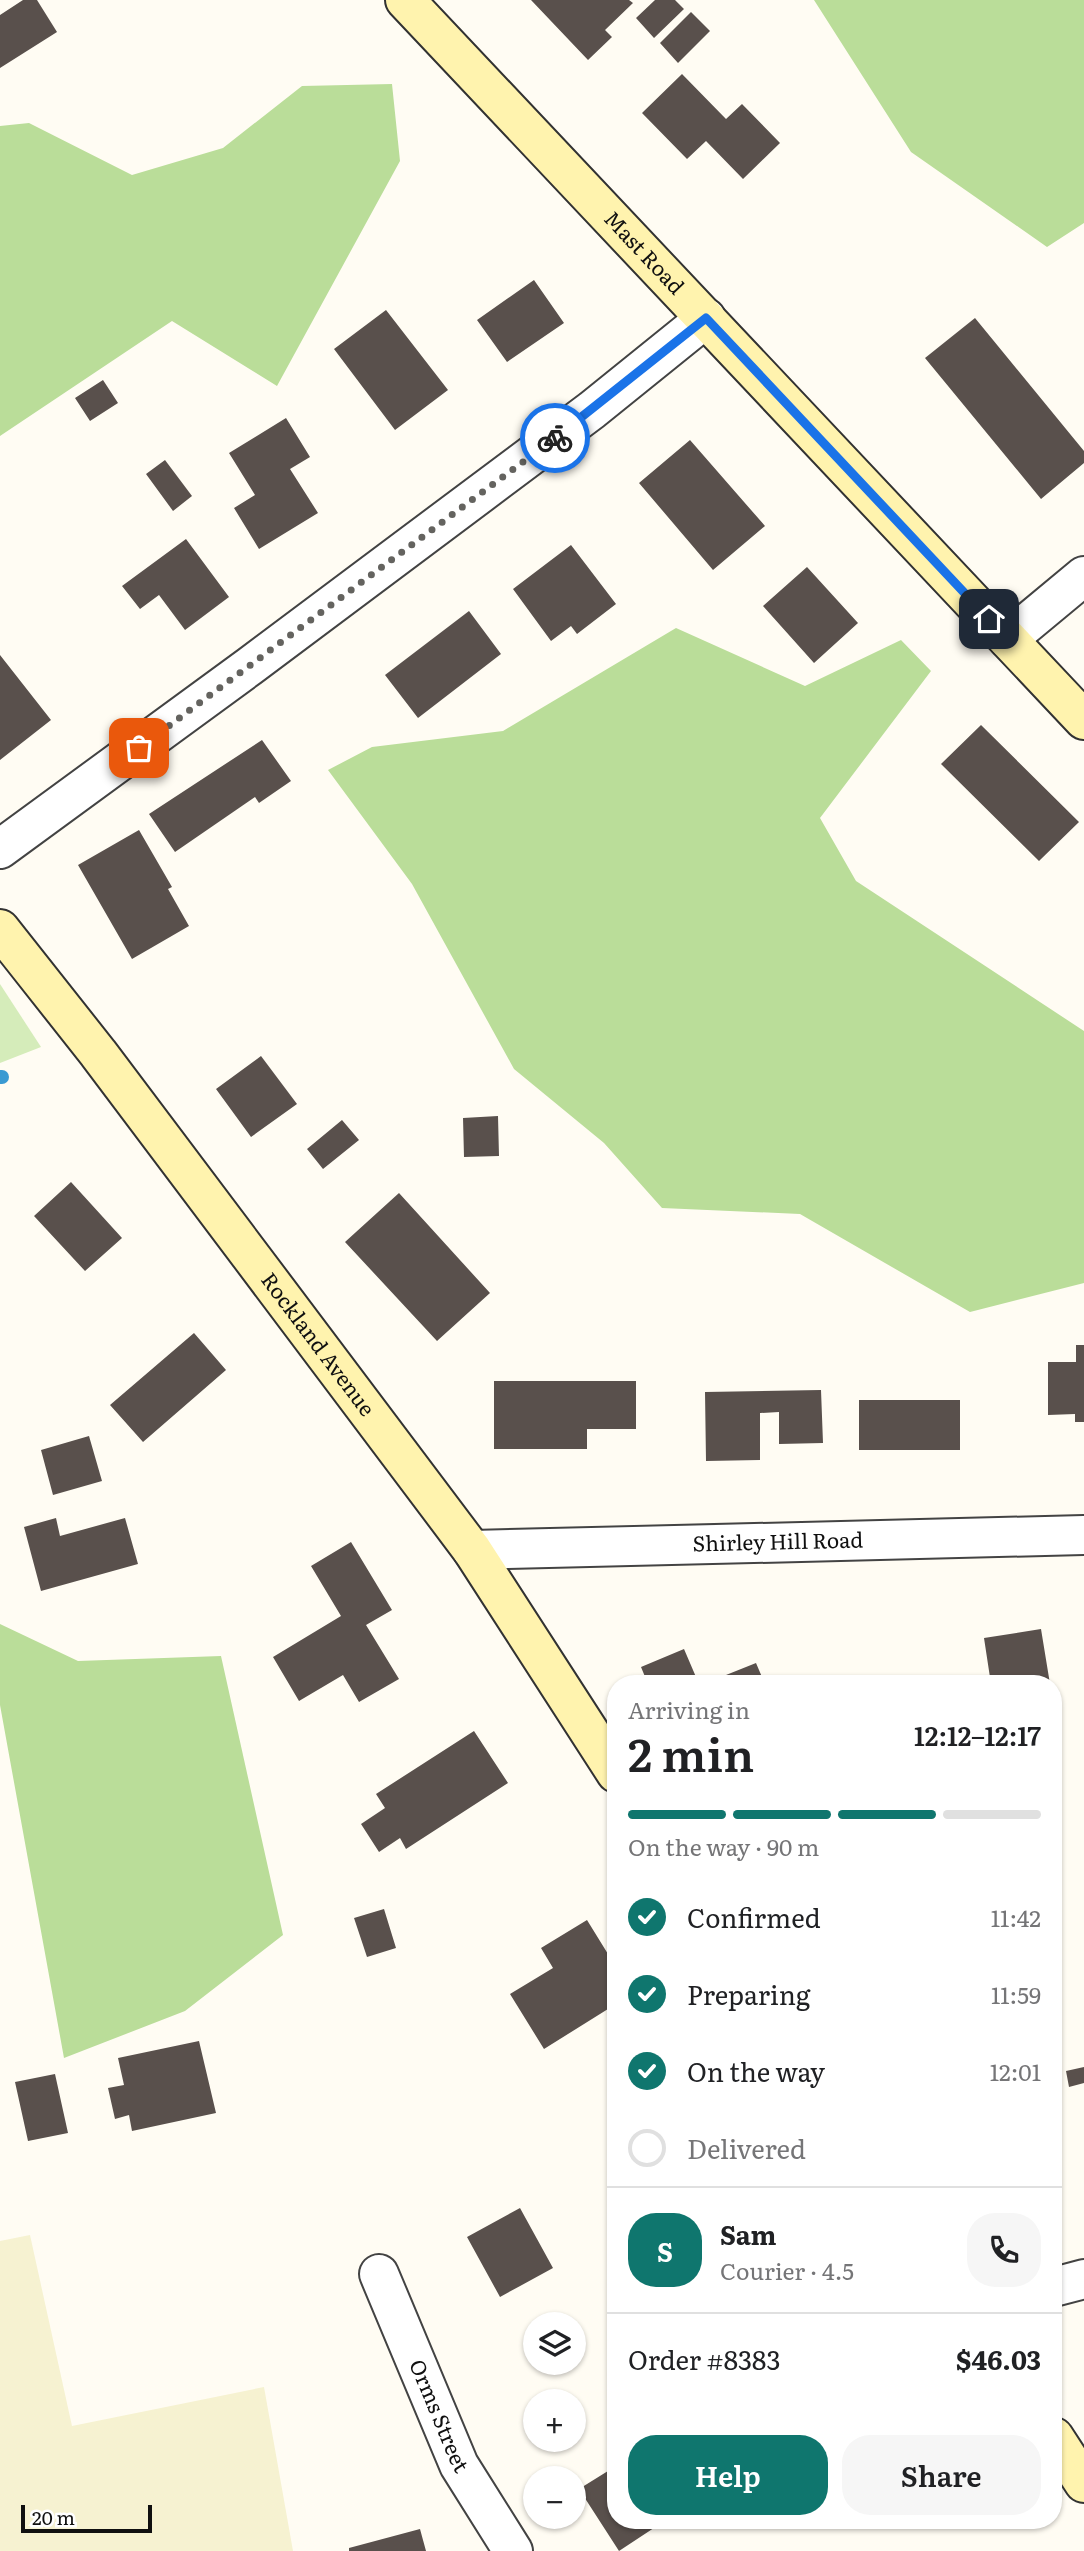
<!DOCTYPE html>
<html lang="en">
<head>
<meta charset="utf-8">
<style>
  :root { --surface:#fff; --page:#f6f6f6; --text:#202124; --muted:#757577; --line:#e0e0e0; --accent:#0f766e }
  body { margin:0; font-family:Literata,serif; background:var(--page); color:var(--text); height:100vh; display:flex; flex-direction:column; font-size:26px; white-space:nowrap }
  * { box-sizing:border-box; margin:0 }
  p { font-size:23px; color:var(--muted) }
  .icon { flex:none; width:38px; height:38px; fill:none; stroke:currentColor; stroke-width:2; stroke-linecap:round; stroke-linejoin:round }
  .map { position:relative; flex:1; overflow:hidden }
  .side { position:absolute; left:607px; top:1675px; width:455px; height:854px; display:flex; flex-direction:column; background:var(--surface); border-radius:28px; box-shadow:0 2px 5px #0004 }
  .side>* { flex:none }
  .buttons { position:absolute; left:523px; top:2312px; display:grid; gap:14px }
  .buttons a { display:grid; place-items:center; width:63px; height:63px; border-radius:50%; background:var(--surface); box-shadow:0 2px 5px #0004; font-size:35px }
  .scale { position:absolute; left:21px; bottom:18px; width:131px; box-sizing:border-box; padding-left:7px; border:4px solid #101010; border-top:0; font-size:19px; line-height:24px; white-space:nowrap; color:#101010; -webkit-text-stroke:5px #fff; paint-order:stroke }
  .pin { position:absolute; display:grid; place-items:center; width:60px; height:60px; color:#fff; margin:-30px; border-radius:14px; box-shadow:0 4px 10px #0006 }
  .courier { position:absolute; display:grid; place-items:center; width:70px; height:70px; margin:-35px; border:5px solid #1a73e8; border-radius:50%; background:#fff; color:#222; box-shadow:0 2px 9px #0007 }
  .head em { font-style:normal; font-weight:600 }
  .head div { display:flex; flex-direction:column-reverse }
  .head { display:flex; align-items:center; justify-content:space-between; height:119px; padding:0 21px }
  h1 { font-size:46px; font-weight:600; line-height:52px }
  .bar { display:grid; grid-template-columns:repeat(4,1fr); gap:10px 7px; align-content:center; height:84px; padding:0 21px }
  .bar i { height:9px; border-radius:5px; background:var(--line) }
  .bar .current { background:var(--accent) }
  .bar p { grid-column:span 4 }
  .line { display:flex; align-items:center; gap:18px; padding:0 21px; border-top:2px solid var(--line) }
  .line div { flex:1 }
  .round { display:grid; place-items:center; flex:none; width:74px; height:74px; border-radius:28px; background:var(--page) }
  ol { padding:0 21px; list-style:none }
  li { display:flex; align-items:center; gap:21px; height:77px }
  li p { margin-inline-start:auto }
  li .icon { padding:7px; border-radius:50%; background:var(--accent); color:#fff; stroke-width:4 }
  li:last-child { color:var(--muted) }
  li i { width:38px; height:38px; border:4px solid var(--line); border-radius:50% }
  .button { display:flex; gap:14px; margin-top:auto; padding:14px 21px }
  .button a { flex:1; height:80px; border-radius:28px; background:var(--accent); color:#fff; font-size:28px; font-weight:600; line-height:80px; text-align:center }
  .button a+a { background:var(--page); color:var(--text) }
  .map>svg:first-child { display:block }
  .farmland { fill:#f6f2d1 }
  .green { fill:#d5ecba }
  .forest { fill:#badd99 }
  .lines { fill:none; stroke-linecap:round; stroke-linejoin:round }
  .stream { stroke:#3a9ad2; stroke-width:14 }
  .building { fill:#59504c }
  .street-casing { stroke:#434343; stroke-width:42 }
  .secondary-casing { stroke:#323232; stroke-width:42 }
  .street { stroke:#fff; stroke-width:38 }
  .secondary { stroke:#fff3ae; stroke-width:38 }
  .done { stroke:#64635f; stroke-width:7; stroke-dasharray:0 12.6 }
  .route { stroke:#1a73e8; stroke-width:9 }
  .labels { text-anchor:middle; stroke-width:7; stroke-linejoin:round; paint-order:stroke }
  .street-label { font-size:21px; fill:#101010; stroke:#fff }
</style>
</head>
<body>
<div class="map">
<svg width="1084" height="2551" viewBox="0 0 1084 2551">
  <rect width="100%" height="100%" fill="#fffcf3"/>
  <path class="farmland" d="M30,2235L72,2426L264,2387L293,2551H0V2241Z"/>
  <path class="green" d="M0,984L41,1047L0,1063Z"/>
  <path class="forest" d="M814,0H1084V223L1047,247L911,152Z
    M392,84L400,161L277,386L172,321L0,436V126L29,123L132,175L223,148L302,86Z
    M676,628L805,686L901,640L931,671L820,818L856,881L1084,1031V1283L970,1312L800,1214L662,1208L604,1143L514,1069L412,884L328,770L372,747L503,731Z
    M0,1624L78,1661L221,1656L283,1935L185,2011L64,2058L0,1705Z"/>
  <g class="lines">
    <path class="stream" d="M0,1077H2"/>
  </g>
  <path class="building" d="M23,0H37L57,32L0,68V15Z
    M531,0H629L633,3L605,30L612,37L588,60Z
    M655,0H675L684,9L654,38L636,18Z
    M691,12L710,31L678,63L660,43Z
    M682,74L726,119L742,104L780,143L743,179L706,141L687,159L642,113Z
    M534,280L564,323L507,362L477,320Z
    M386,310L448,390L395,430L334,349Z
    M975,318L1084,451V463L1041,499L925,358Z
    M103,380L118,403L90,421L75,398Z
    M286,418L310,457L290,469L318,513L259,549L234,508L255,495L229,453Z
    M690,440L765,526L713,570L639,483Z
    M165,460L192,496L173,511L146,474Z
    M186,539L229,597L185,630L159,595L140,609L122,586Z
    M571,545L616,604L577,634L571,626L551,641L513,589Z
    M807,567L858,623L814,663L763,606Z
    M469,611L501,654L418,718L385,675Z
    M0,655L51,720L0,760Z
    M981,725L1079,822L1039,861L941,764Z
    M262,740L291,781L259,803L255,797L175,852L149,814Z
    M139,830L172,887L168,889L189,926L132,959L78,865Z
    M261,1056L297,1104L251,1137L216,1089Z
    M498,1116L499,1156L464,1157L463,1118Z
    M342,1120L359,1140L323,1169L307,1149Z
    M71,1182L122,1238L85,1271L34,1216Z
    M399,1193L490,1293L437,1341L345,1242Z
    M194,1333L226,1370L143,1442L110,1405Z
    M1076,1345H1084V1422H1075V1414L1048,1415V1362H1076Z
    M494,1381H636V1429H587V1449H494Z
    M821,1390L823,1443L779,1444V1412L760,1413V1460L706,1461L705,1392Z
    M859,1400H960V1450H859Z
    M89,1436L102,1481L53,1495L41,1450Z
    M56,1518L60,1536L125,1518L138,1564L41,1591L24,1527Z
    M351,1542L392,1610L366,1625L399,1679L359,1702L343,1675L299,1701L273,1657L341,1616L311,1566Z
    M1041,1629L1050,1684H991L984,1638Z
    M684,1649L699,1684H648L641,1667Z
    M756,1663L765,1684H706V1683Z
    M474,1731L508,1783L406,1849L400,1838L379,1852L361,1824L385,1808L376,1794Z
    M384,1909L396,1948L367,1957L354,1918Z
    M587,1920L616,1967V2004L544,2049L510,1994L553,1968L541,1948Z
    M199,2041L216,2113L132,2131L129,2115L115,2119L108,2088L124,2085L118,2058Z
    M1084,2067V2083L1069,2087L1066,2071Z
    M55,2074L68,2133L28,2141L15,2082Z
    M520,2208L553,2268L500,2297L467,2237Z
    M616,2466V2520H666L619,2551L579,2489Z
    M420,2529L426,2551H349V2548Z"/>
  <g class="lines">
    <g class="street-casing">
      <g id="street">
        <path d="M1008,639L1084,576"/>
        <path d="M0,849L250,666L592,410L706,318"/>
        <path id="s1" d="M472,1550L1084,1535"/>
        <path id="s2" d="M379,2274L459,2465L513,2551"/>
        <path d="M1054,2287L1084,2279"/>
      </g>
    </g>
    <g class="secondary-casing">
      <g id="secondary">
        <path id="s3" d="M405,0L1084,720"/>
        <path id="s4" d="M0,929L98,1053L472,1550L616,1773"/>
        <path d="M1054,2437L1084,2483"/>
      </g>
    </g>
    <use href="#street" class="street"/>
    <use href="#secondary" class="secondary"/>
  </g>
  <g class="lines">
    <path class="done" d="M139,748L555,438"/>
    <path class="route" d="M555,438L706,318L989,619"/>
  </g>
  <g class="labels">
    <g class="street-label">
      <text dy="7" stroke="none"><textPath href="#s3" startOffset="348">Mast Road</textPath></text>
      <text dy="7" stroke="none"><textPath href="#s4" startOffset="523">Rockland Avenue</textPath></text>
      <text dy="7" stroke="none"><textPath href="#s1" startOffset="306">Shirley Hill Road</textPath></text>
      <text dy="7" stroke="none"><textPath href="#s2" startOffset="154">Orms Street</textPath></text>
    </g>
  </g>
</svg>
<div class="buttons">
<a><svg class="icon" aria-label="layers" viewBox="0 0 24 24"><path d="M12 4l9 5-9 5-9-5zM3 14l9 5 9-5"/></svg></a>
<a>+</a>
<a>−</a>
</div>
<div class="scale">20 m</div>
<div class="pin" style="left:139px;top:748px;background:#ea580c"><svg class="icon" aria-label="bag" viewBox="0 0 24 24"><path d="M5 8h14l-1 12H6zM9 8a3 3 0 0 1 6 0"/></svg></div>
<div class="pin" style="left:989px;top:619px;background:#1f2937"><svg class="icon" aria-label="home" viewBox="0 0 24 24"><path d="M3 11l9-7 9 7M6 9v11h12V9"/></svg></div>
<div class="courier" style="left:555px;top:438px"><svg class="icon" aria-label="bike" viewBox="0 0 24 24"><circle cx="6" cy="16" r="4"/><circle cx="18" cy="16" r="4"/><path d="M6 16l4-8h5l3 8M10 8l3 8H6M13 5h3"/></svg></div>
<section class="side">
<div class="head"><div><h1>2 min</h1><p>Arriving in</p></div><em>12:12–12:17</em></div>
<div class="bar"><i class="current"></i><i class="current"></i><i class="current"></i><i></i><p>On the way · 90 m</p></div>
<ol>
<li><svg class="icon" aria-label="check" viewBox="0 0 24 24"><path d="M5 12l5 5 9-10"/></svg>Confirmed<p>11:42</p></li>
<li><svg class="icon" aria-label="check" viewBox="0 0 24 24"><path d="M5 12l5 5 9-10"/></svg>Preparing<p>11:59</p></li>
<li><svg class="icon" aria-label="check" viewBox="0 0 24 24"><path d="M5 12l5 5 9-10"/></svg>On the way<p>12:01</p></li>
<li><i></i>Delivered</li>
</ol>
<div class="line" style="height:126px"><b class="round" style="background:var(--accent);color:#fff">S</b><div><b>Sam</b><p>Courier · 4.5</p></div><a class="round"><svg class="icon" aria-label="phone" viewBox="0 0 24 24"><path d="M5 4h4l2 5-3 2q2 4 5 5l2-3 5 2v4C11 20 4 13 5 4z"/></svg></a></div>
<div class="line" style="height:91px"><div>Order #8383</div><b>$46.03</b></div>
<div class="button"><a>Help</a><a>Share</a></div>
</section>
</div>
</body>
</html>
